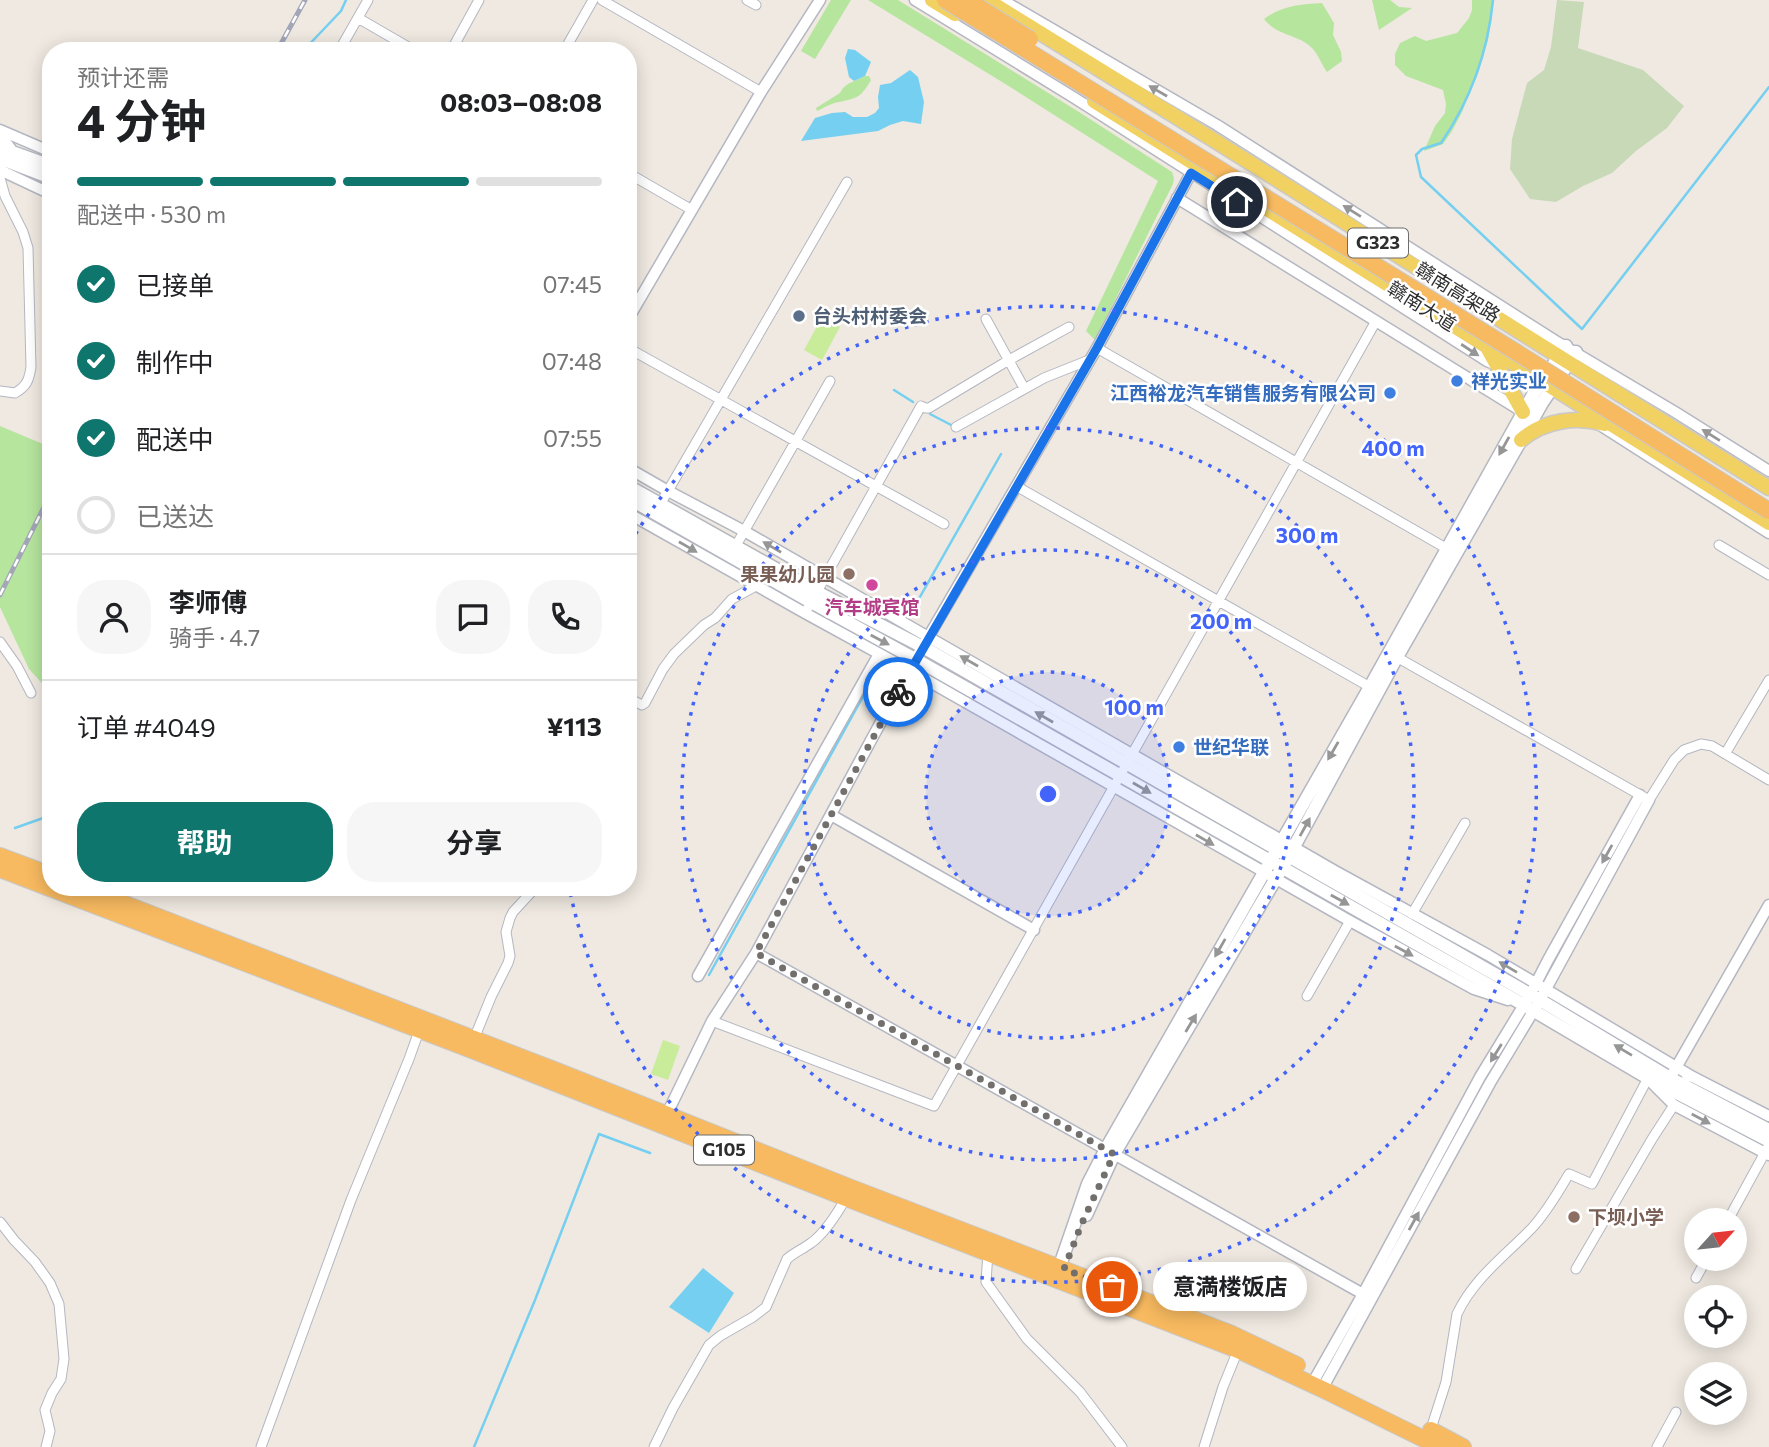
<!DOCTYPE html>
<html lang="zh">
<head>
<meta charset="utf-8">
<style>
  :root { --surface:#fff; --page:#f6f6f6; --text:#202124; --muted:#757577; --line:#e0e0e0; --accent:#0f766e }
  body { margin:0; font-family:Commissioner,"Noto Sans SC",sans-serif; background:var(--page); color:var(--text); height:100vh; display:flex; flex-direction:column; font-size:26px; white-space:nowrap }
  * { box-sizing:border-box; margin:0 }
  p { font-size:23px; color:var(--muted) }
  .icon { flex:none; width:38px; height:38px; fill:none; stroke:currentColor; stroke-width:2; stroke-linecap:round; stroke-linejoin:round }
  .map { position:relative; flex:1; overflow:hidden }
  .panel { position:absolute; left:42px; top:42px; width:595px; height:854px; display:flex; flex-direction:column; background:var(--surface); border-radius:28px; box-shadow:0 4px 18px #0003 }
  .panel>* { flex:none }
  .needle { width:46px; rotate:63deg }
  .fabs { position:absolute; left:1684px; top:1208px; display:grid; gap:14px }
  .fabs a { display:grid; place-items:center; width:63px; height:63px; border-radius:50%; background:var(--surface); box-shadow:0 4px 18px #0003; font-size:35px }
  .pin { position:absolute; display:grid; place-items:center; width:60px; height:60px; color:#fff; margin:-30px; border:4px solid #fff; border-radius:50%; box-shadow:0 2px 7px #0007 }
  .courier { position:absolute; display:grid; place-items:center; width:70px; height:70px; margin:-35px; border:5px solid #1a73e8; border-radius:50%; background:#fff; color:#222; box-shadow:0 2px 9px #0007 }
  .bubble { position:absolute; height:49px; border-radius:24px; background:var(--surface); box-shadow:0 4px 18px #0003; font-size:23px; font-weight:700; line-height:49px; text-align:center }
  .summary em { font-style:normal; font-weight:700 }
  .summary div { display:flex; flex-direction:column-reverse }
  .summary { display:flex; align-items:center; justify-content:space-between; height:119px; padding:0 35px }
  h1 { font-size:46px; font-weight:700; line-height:52px }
  .bar { display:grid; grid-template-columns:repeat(4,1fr); gap:10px 7px; align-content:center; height:84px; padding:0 35px }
  .bar i { height:9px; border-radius:5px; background:var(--line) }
  .bar .current { background:var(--accent) }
  .bar p { grid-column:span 4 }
  .line { display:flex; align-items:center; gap:18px; padding:0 35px; border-top:2px solid var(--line) }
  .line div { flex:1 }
  .round { display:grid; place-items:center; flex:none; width:74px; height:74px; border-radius:28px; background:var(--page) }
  ol { padding:0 35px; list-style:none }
  li { display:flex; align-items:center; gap:21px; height:77px }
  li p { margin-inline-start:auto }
  li .icon { padding:7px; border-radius:50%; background:var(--accent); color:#fff; stroke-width:4 }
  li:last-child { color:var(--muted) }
  li i { width:38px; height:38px; border:4px solid var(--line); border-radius:50% }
  .cta { display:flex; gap:14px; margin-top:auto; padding:14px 35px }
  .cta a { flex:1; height:80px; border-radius:28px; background:var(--accent); color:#fff; font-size:28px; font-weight:700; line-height:80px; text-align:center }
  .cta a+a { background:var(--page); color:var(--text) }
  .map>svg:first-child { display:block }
  .green { fill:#b6e59e }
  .cemetery { fill:#c8d9b8 }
  .pitch { fill:#c9ec9a }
  .water { fill:#75cff0 }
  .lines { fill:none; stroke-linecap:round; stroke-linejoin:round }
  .stream { stroke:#75cff0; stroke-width:2.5 }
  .minor-casing { stroke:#b4b7c1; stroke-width:11 }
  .tertiary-casing { stroke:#b4b7c1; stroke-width:13 }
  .secondary-casing { stroke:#b4b7c1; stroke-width:15 }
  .primary-casing { stroke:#c9c9c9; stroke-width:17 }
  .trunk-casing { stroke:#c9c9c9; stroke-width:18 }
  .minor { stroke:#fff; stroke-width:9 }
  .tertiary { stroke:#fff; stroke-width:10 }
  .secondary { stroke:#fff; stroke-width:12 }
  .primary { stroke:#f2d163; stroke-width:14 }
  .trunk { stroke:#f8ba60; stroke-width:16 }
  .rail-casing { stroke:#a3a6b8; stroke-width:5 }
  .rail { stroke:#fff; stroke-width:2.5; stroke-dasharray:8; stroke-linecap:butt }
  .trunk-bridge-casing { stroke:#c9c9c9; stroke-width:18; stroke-linecap:butt }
  .trunk-bridge { stroke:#f8ba60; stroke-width:16 }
  .oneway { fill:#969696 }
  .done { stroke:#726f6d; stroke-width:7; stroke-dasharray:0 12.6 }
  .route { stroke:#1a73e8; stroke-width:9 }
  .ring { fill:none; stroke:#4264fb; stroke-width:3.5; stroke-dasharray:3.5 7 }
  .service-dot { fill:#5c6f8a; stroke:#fff; stroke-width:2.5 }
  .shop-dot { fill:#3f7fe0; stroke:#fff; stroke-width:2.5 }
  .education-dot { fill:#8d6e63; stroke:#fff; stroke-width:2.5 }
  .hotel-dot { fill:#d1479c; stroke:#fff; stroke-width:2.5 }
  .labels { text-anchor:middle; stroke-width:5; stroke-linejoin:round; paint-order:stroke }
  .shield { fill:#fff; stroke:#6d6d6d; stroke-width:2 }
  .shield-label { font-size:18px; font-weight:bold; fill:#2e2e2e }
  .street-label { font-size:19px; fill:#2e2e2e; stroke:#fff }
  .service-label { font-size:19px; font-weight:bold; fill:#4e5e75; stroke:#fff; text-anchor:start }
  .shop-label { font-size:19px; font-weight:bold; fill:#366cbe; stroke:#fff; text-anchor:start }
  .education-label { font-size:19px; font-weight:bold; fill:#785e54; stroke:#fff; text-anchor:end }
  .hotel-label { font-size:19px; font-weight:bold; fill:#b23c85; stroke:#fff }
  .centre { fill:#4264fb; stroke:#fff; stroke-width:3.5 }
  .ring-label { font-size:21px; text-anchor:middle; font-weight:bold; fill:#4264fb; stroke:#fff; stroke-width:5; stroke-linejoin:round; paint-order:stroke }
</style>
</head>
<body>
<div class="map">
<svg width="1769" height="1447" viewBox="0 0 1769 1447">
  <rect width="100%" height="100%" fill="#efe9e1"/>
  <path class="green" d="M831,0H851L815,59L801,51Z
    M868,0H898L1079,112L1172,172L1174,178L1173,184L1095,340L1086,331L1158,181L1007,85Z
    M1372,0H1390L1399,7L1412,8L1379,30Z
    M1472,0H1494L1488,40L1479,70L1462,112L1452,131L1443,144L1424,151L1435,126L1445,113L1446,104L1443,90L1406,76L1395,65V54L1400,43L1415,36L1426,41L1457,33L1469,18L1472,10Z
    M1322,3L1334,23L1333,35L1341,52L1342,61L1327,72C1322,65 1318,54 1312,48C1299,34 1278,37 1264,19C1281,6 1301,4 1322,3Z
    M865,76H869L871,80C861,97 858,98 839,102C831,103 824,108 817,111L816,108L840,93L843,88L848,84Z
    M0,426L50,447L51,449V693L29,669L0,607Z"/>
  <path class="cemetery" d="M1557,0L1584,2L1578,48L1643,70L1684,106L1667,128L1636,151L1612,173L1583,186L1556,202L1530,199L1510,169L1512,139L1527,83L1544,70L1551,47Z"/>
  <path class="pitch" d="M822,317L840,327L822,360L804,350Z
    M663,1040L680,1046L668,1080L651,1074Z"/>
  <path class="water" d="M848,49L855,50L871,62L865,76L854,81L849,77L845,58Z
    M910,70L918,77L924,102L921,124L903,121L890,125L878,131L801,141L815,118L832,113L845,112L853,117H867L875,113L879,108L878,97L880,85L891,83Z
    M703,1268L734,1293L709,1333L669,1307Z"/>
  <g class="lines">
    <path class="stream" d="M1493,0C1488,51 1470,101 1441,143L1422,149L1416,155L1421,177L1582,329L1769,87
      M303,51L341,11L346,0
      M894,390L913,402
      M930,414L955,427
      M908,618L1001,454
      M15,828L46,817L51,811
      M709,975L881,664
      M474,1447L535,1300L599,1134L650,1153"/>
    <g class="minor-casing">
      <path id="minor" d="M602,0L761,92
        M747,0L756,5
        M358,18L415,51
        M339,51L368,0
        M451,51L479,0
        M564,51L593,0
        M628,173L692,210
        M0,178L5,196L23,232L28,248L31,367C29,380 27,386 15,393L0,391
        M986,319L1024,388
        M628,348L944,524
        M1097,348L1451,551
        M956,427L1044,378L1089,360
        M1016,486L1370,687
        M658,508L847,182
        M1719,545L1769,575
        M734,549L830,381
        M805,613L921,406L925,408H929L1009,360L1069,327
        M0,642L17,666L31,693
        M1393,655L1649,800L1674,760L1684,750L1701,744L1712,746L1769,780
        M628,701L632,700L642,705L645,703L663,669L674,654L704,625L715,618L732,599L756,586
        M1725,754L1769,680
        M1412,914L1465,823
        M1307,996L1350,921
        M712,1021L934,1106L1376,321
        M474,1039L491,997L508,963L510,956L506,932L510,918L513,912L536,887
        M1728,1220L1768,1147
        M0,1222L14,1240L35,1262L50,1283L59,1304L64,1359L61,1379L52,1393L45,1410L50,1431L46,1447
        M988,1253L986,1282L1027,1339L1080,1392L1122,1447
        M1576,1269L1652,1139L1674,1105
        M1696,1278L1707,1258
        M1430,1432L1446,1382L1457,1314C1474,1278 1505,1256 1532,1228C1547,1212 1558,1192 1569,1174L1592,1184L1648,1078
        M261,1447L351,1200L409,1059L419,1031
        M654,1447L673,1408L709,1345L720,1336L753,1317L766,1307L787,1259C795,1252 803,1249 811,1243C824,1234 838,1212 846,1198
        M1204,1447L1223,1387L1238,1350
        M1657,1447L1676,1412"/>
    </g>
    <g class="tertiary-casing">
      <path id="tertiary" d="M915,0L1073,97L1487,361L1497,365
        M1002,0L1217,125L1554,340L1675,412L1769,471
        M0,130L51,152
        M0,160L2,171L51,194
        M1177,198L1523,412
        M628,319L761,92L820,0
        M1600,425L1769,533
        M628,468L668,491L744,531L1335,871L1488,955L1693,1077
        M628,513L805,613L909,670L1350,921L1474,989L1508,1000
        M831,815L1034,930
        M756,953L1363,1294
        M698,976L879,654
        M1673,1073L1769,905
        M1687,1076L1693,1077L1769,1116
        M1652,1083L1674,1105L1769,1155
        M665,1118L712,1021L756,953L909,670L1097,348L1191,173
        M1312,1384L1363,1294L1480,1077L1530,995L1548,960L1640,795
        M1322,1389L1490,1083L1540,1000L1649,800"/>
    </g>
    <g class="secondary-casing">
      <path id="secondary" d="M3,140L12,152L51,166
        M0,142L9,162L51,178
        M628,486L817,592L923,647L1540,1000L1670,1078L1769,1130
        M628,498L811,602L915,659L1524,1005L1648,1078L1769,1141
        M1086,1215L1114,1154L1289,856L1397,657L1542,403L1576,352
        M1057,1274L1088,1184L1106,1149L1370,687L1534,393L1566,346"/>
    </g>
    <g class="primary-casing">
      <path id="primary" d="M932,0L955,14
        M987,0L1212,139L1769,488
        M1094,101L1769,523
        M1488,349L1523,412
        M1521,440C1544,420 1577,416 1605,424"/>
    </g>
    <g class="trunk-casing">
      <path id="trunk" d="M0,856L51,875
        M0,869L472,1050L846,1198L1238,1350L1322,1389L1440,1447
        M81,887L557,1071L849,1187L1232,1334L1297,1365
        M1431,1430L1463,1447"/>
    </g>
    <use href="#minor" class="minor"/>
    <use href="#tertiary" class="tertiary"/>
    <use href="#secondary" class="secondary"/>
    <use href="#primary" class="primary"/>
    <use href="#trunk" class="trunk"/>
    <g class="rail-casing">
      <path id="rail" d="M277,51L305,0
        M0,595L51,493"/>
    </g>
    <use href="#rail" class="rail"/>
    <g class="trunk-bridge-casing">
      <path id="trunk-bridge" d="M945,0L1516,352L1769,511
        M967,0L1030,39"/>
    </g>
    <use href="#trunk-bridge" class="trunk-bridge"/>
  </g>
  <defs><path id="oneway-solid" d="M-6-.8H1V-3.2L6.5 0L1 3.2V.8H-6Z" transform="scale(1.75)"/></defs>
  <g class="oneway">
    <use href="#oneway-solid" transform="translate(1158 91) rotate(-150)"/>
    <use href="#oneway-solid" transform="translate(1352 211) rotate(-148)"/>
    <use href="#oneway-solid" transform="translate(1470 350) rotate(33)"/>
    <use href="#oneway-solid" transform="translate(1711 435) rotate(-148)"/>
    <use href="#oneway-solid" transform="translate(1504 446) rotate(119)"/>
    <use href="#oneway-solid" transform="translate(688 547) rotate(30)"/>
    <use href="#oneway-solid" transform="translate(772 547) rotate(-150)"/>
    <use href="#oneway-solid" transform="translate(880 640) rotate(28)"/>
    <use href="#oneway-solid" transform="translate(969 661) rotate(-150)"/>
    <use href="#oneway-solid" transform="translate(1044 717) rotate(-150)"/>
    <use href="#oneway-solid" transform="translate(1333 751) rotate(120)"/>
    <use href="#oneway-solid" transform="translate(1142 788) rotate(30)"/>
    <use href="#oneway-solid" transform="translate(1305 827) rotate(-61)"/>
    <use href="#oneway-solid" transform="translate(1205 840) rotate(30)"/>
    <use href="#oneway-solid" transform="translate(1607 854) rotate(119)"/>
    <use href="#oneway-solid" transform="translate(1340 900) rotate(29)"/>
    <use href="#oneway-solid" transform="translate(1220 948) rotate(120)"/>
    <use href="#oneway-solid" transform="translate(1404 951) rotate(29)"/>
    <use href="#oneway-solid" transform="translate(1508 967) rotate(-149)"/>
    <use href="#oneway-solid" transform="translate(1191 1023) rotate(-59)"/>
    <use href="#oneway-solid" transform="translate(1623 1050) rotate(-149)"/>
    <use href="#oneway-solid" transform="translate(1496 1053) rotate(122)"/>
    <use href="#oneway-solid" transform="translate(1701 1119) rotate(28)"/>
    <use href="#oneway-solid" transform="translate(1414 1221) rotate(-61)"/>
  </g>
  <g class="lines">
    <path class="done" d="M898,692L756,953L1114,1154L1082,1223L1064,1269L1112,1287"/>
    <path class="route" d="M898,692L1097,348L1191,173L1237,202"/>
  </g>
  <circle cx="1048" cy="794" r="122" fill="#4264fb" fill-opacity=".12"/>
  <g class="ring">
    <circle cx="1048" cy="794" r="122"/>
    <circle cx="1048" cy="794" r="244"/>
    <circle cx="1048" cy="794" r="366"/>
    <path d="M630 543A488 488 0 1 1 570 891"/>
  </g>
  <circle class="service-dot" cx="799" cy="316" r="7"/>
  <g class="shop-dot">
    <circle cx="1457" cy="381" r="7"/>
    <circle cx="1390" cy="393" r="7"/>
    <circle cx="1179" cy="747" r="7"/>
  </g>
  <g class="education-dot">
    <circle cx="849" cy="574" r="7"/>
    <circle cx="1574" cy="1217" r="7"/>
  </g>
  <circle class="hotel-dot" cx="872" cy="585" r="7"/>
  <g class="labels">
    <g class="shield">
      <rect x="1348" y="228.5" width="60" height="29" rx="5"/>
      <rect x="694" y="1135.5" width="60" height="29" rx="5"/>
    </g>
    <g class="shield-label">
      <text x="1378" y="249">G323</text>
      <text x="724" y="1156">G105</text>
    </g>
    <g class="street-label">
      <text transform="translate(1458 292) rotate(32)" y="7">赣南高架路</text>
      <text transform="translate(1422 306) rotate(32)" y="7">赣南大道</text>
    </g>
    <g class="service-label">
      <text x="813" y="323">台头村村委会</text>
    </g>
    <g class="shop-label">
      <text x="1471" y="388">祥光实业</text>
      <text x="1376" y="400" text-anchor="end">江西裕龙汽车销售服务有限公司</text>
      <text x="1193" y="754">世纪华联</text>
    </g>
    <g class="education-label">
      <text x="835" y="581">果果幼儿园</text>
      <text x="1588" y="1224" text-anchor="start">下坝小学</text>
    </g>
    <g class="hotel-label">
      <text x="872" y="614">汽车城宾馆</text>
    </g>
  </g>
  <circle cx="1048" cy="794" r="10" class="centre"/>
  <g class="ring-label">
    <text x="1393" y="456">400 m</text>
    <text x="1307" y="543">300 m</text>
    <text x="1221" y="629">200 m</text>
    <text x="1134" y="715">100 m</text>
  </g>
</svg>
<div class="fabs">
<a><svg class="needle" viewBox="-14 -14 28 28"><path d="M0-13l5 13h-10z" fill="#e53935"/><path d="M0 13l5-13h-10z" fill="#757577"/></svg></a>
<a><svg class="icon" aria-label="locate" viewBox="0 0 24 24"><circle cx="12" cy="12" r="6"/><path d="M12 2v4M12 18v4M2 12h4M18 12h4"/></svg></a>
<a><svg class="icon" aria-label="layers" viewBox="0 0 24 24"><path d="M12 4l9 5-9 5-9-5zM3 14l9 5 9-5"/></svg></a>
</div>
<div class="pin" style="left:1112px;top:1287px;background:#ea580c"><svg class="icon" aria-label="bag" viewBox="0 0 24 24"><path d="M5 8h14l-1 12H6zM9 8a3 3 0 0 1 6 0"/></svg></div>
<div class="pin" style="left:1237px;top:202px;background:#1f2937"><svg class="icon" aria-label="home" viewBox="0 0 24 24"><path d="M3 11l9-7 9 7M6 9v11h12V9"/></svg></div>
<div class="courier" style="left:898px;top:692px"><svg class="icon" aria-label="bike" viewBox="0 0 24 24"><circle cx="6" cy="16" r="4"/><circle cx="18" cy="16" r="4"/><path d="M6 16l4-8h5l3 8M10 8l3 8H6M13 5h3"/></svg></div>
<div class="bubble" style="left:1153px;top:1262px;width:154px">意満楼饭店</div>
<section class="panel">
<div class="summary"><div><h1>4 分钟</h1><p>预计还需</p></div><em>08:03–08:08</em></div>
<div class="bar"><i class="current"></i><i class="current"></i><i class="current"></i><i></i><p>配送中 · 530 m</p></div>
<ol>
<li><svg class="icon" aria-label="check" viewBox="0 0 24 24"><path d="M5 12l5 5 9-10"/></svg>已接单<p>07:45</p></li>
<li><svg class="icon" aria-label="check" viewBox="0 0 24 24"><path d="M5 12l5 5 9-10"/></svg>制作中<p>07:48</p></li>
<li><svg class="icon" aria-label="check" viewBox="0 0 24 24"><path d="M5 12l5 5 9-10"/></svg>配送中<p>07:55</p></li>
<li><i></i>已送达</li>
</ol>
<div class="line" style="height:126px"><a class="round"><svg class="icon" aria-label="person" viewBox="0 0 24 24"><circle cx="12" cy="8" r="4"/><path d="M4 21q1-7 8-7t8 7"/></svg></a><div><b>李师傅</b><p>骑手 · 4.7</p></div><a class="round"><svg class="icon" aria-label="chat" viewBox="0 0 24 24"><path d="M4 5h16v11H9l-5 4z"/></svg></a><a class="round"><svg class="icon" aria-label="phone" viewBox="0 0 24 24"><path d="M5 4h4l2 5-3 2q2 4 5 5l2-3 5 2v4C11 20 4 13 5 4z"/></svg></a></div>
<div class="line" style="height:91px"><div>订单 #4049</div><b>¥113</b></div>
<div class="cta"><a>帮助</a><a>分享</a></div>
</section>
</div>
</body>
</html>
